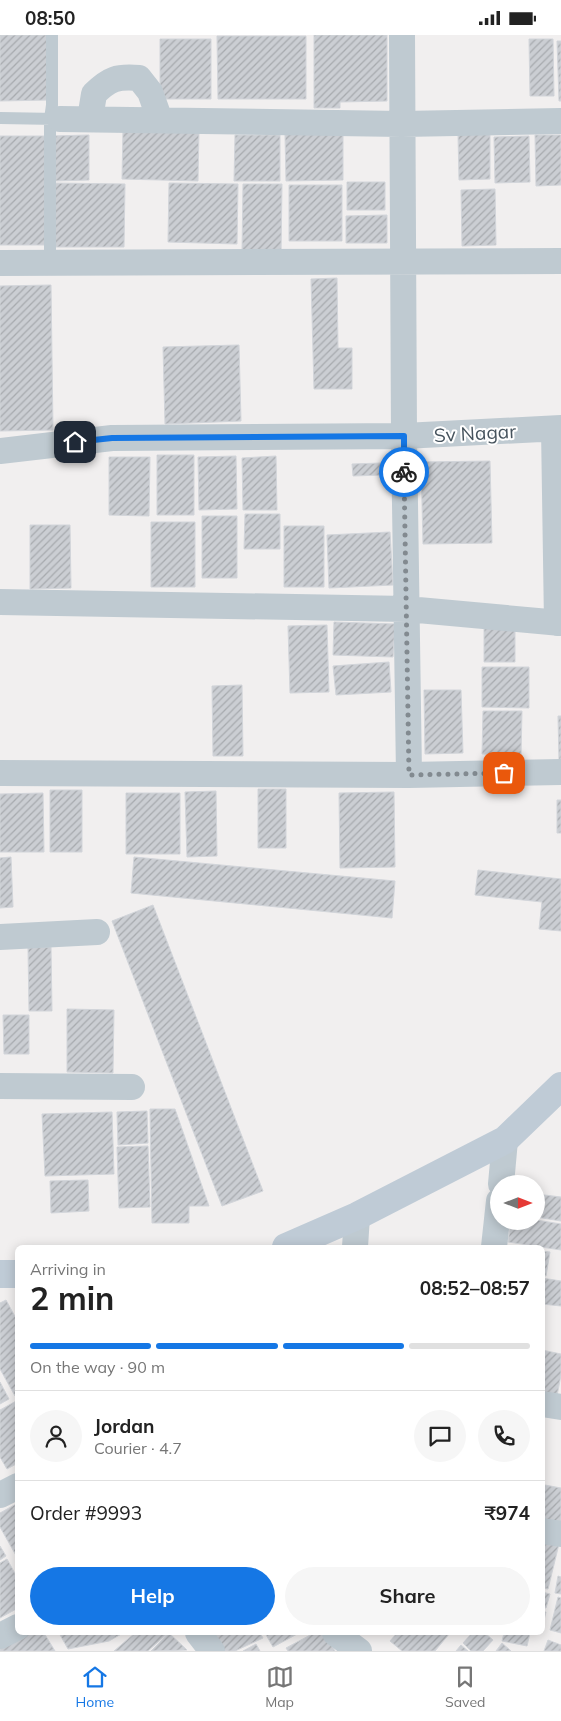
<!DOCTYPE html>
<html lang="en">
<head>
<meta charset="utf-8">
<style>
  :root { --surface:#fff; --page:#f6f6f6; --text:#222; --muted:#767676; --line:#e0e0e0; --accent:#1577e5 }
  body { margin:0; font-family:Mulish,sans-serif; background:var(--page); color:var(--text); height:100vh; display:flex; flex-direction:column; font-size:19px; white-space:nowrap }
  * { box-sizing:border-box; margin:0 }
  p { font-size:16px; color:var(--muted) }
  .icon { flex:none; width:28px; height:28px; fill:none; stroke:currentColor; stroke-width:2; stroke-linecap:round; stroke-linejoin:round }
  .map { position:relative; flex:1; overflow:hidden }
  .details { position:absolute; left:15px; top:1210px; width:530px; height:390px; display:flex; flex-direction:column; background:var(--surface); border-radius:8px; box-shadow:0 2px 12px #0003 }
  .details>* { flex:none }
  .needle { width:32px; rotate:90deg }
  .tools { position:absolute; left:490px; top:1140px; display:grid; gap:10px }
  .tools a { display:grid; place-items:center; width:55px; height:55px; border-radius:50%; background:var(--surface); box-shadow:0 2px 12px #0003; font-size:25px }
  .pin { position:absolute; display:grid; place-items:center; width:42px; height:42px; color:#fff; margin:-21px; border-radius:10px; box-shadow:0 2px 8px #0006 }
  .courier { position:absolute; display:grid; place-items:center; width:50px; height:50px; margin:-25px; border:4px solid #1577e5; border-radius:50%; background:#fff; color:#222; box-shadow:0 1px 6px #0007 }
  .overview em { font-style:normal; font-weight:700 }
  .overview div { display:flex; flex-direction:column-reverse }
  .overview { display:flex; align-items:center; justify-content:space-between; height:85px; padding:0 15px }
  h1 { font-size:32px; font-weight:700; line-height:38px }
  .bar { display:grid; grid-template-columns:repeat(4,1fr); gap:8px 5px; align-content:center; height:60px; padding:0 15px }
  .bar i { height:6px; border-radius:4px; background:var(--line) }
  .bar .current { background:var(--accent) }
  .bar p { grid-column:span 4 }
  .line { display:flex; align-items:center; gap:12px; padding:0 15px; border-top:1px solid var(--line) }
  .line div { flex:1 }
  .round { display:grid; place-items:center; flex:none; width:52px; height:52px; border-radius:26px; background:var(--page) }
  .action { display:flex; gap:10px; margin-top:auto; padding:10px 15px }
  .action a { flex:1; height:58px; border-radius:30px; background:var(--accent); color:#fff; font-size:20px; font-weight:700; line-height:58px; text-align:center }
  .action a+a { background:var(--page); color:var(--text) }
  .status { display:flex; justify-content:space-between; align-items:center; height:35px; padding:0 25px; background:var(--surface); direction:ltr }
  .status svg { height:14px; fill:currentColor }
  .tab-bar { display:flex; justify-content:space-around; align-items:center; height:70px; border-top:1px solid var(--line); background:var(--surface); font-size:14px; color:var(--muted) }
  .tab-bar a { display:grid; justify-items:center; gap:2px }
  .tab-bar .current { color:var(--accent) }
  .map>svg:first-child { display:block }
  .building { fill:url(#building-hatch); stroke:#d2d5da }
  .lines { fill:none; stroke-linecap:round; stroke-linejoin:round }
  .lane { stroke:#bfcad1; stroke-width:12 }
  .street { stroke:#bfcad1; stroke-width:26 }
  .secondary { stroke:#bfcbd6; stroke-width:28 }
  .done { stroke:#828a90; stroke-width:5; stroke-dasharray:0 9 }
  .route { stroke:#1577e5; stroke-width:6 }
  .labels { text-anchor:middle; stroke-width:4; stroke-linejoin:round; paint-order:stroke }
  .street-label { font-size:19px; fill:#46535d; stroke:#fff }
</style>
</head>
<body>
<div class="status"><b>08:50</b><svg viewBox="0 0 49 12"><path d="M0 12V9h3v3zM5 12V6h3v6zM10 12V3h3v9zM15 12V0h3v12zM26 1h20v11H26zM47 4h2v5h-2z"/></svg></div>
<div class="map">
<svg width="561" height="1616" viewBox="0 0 561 1616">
  <defs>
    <pattern id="building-hatch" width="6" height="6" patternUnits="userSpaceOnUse" patternTransform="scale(1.25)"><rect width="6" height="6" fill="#cbced3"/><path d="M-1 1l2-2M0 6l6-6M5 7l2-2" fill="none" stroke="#a7aaae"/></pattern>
  </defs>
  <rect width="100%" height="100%" fill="#f1efef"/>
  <path class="building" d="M0,0H47L49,65L0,66Z
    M314,0H387V66L340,67V73H314Z
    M217,1H306V64H218Z
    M160,4H211V64H160Z
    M529,4H553L554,61H530Z
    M557,6H561V66H559Z
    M123,94L199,96L198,146L122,144Z
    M343,98V145L286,146L285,99Z
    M490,98V144L459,145L458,99Z
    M89,100V145L52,146L51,101Z
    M235,100H280V146H234Z
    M535,100H561V150L536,151Z
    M0,101H45V210H0Z
    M529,101L530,147L495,148L494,102Z
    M347,147H385V175H347Z
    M50,148L125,149L124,212H50Z
    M169,148L238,149L237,209L168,207Z
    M243,149H282L281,219L242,218Z
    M289,150H342V206H289Z
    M495,154L496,210L462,211L461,155Z
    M387,180V208H346V181Z
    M337,243L338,313H352V354H314L311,244Z
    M51,250L53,395L0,396V251Z
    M239,310L241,386L165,389L163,312Z
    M157,420H194V480H157Z
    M236,421L237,474L199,475L198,422Z
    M276,421L277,475H243L242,423Z
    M109,422H150L149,481L109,480Z
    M490,426L492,508L423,509L421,427Z
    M381,428L382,440L353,441L352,429Z
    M245,479H280V514H244Z
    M202,481H237V543H202Z
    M151,487H195V552H151Z
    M30,490H70L71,553L30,554Z
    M284,491H324V552H284Z
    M390,497L393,550L329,553L327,500Z
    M334,587L395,589L393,622L333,620Z
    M327,590L329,657L290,658L288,591Z
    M484,593H515V627H484Z
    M389,627L391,657L336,660L333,631Z
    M482,632H529V673L482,672Z
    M242,650L243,721H213L212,651Z
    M424,655H461L463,718L425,719Z
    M483,676H522L521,720L482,719Z
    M558,681H561V726H559Z
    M258,754H286V813H258Z
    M50,755H82V817H50Z
    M216,756L217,821L187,822L185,757Z
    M394,757L395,832L340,833L339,758Z
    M43,758L44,817H0V759Z
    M126,758H180V819H126Z
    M557,765H561V798H557Z
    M11,822L13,872L0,873V823Z
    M134,822L395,846L392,883L131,858Z
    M478,835L561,844V896L539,894L542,867L475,860Z
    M153,870L263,1156L222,1171L112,886Z
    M51,912L52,976H29L28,913Z
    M67,974L114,975L113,1038L67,1037Z
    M3,980H29V1019H4Z
    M150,1074H175L209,1171H189V1188H152Z
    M147,1076L148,1108L118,1110L117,1077Z
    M112,1077L114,1139L45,1141L42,1079Z
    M148,1111L150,1172L119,1173L117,1112Z
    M88,1145L89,1176L51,1178L50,1146Z
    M536,1159L561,1162V1186L536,1182Z
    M536,1185L561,1189V1215L508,1207L511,1186Z
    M542,1216L550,1217L546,1241L542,1240Z
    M542,1243L561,1246V1271L542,1269Z
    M6,1265L18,1287V1360L15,1361L0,1334V1268Z
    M542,1315L561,1319V1340L557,1361L542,1358Z
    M0,1347L9,1364L0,1369Z
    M18,1365V1428L7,1434L0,1422V1375Z
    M545,1450L561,1453V1488L542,1484V1464Z
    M18,1468V1524L0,1492V1478Z
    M542,1505L559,1509L548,1554L542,1553Z
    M0,1511L6,1521L0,1525Z
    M7,1524L18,1544V1573L0,1583V1528Z
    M558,1541L561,1542V1559L555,1558Z
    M542,1557L550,1559L546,1573L542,1572Z
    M558,1562L561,1563V1598L550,1595Z
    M542,1577H546L542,1593Z
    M26,1598H44L55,1616H0V1613Z
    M59,1598H123L109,1606L68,1614Z
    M135,1598H168L148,1616H114Z
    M169,1598L187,1615L151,1616Z
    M212,1598H260L263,1603L235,1616H220Z
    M265,1598H299L273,1612Z
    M314,1598H324L335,1616H288L286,1613Z
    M397,1598H450L435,1616H402L390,1606Z
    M472,1598H485L493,1605L483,1616H471L463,1608Z
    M504,1598H530L527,1611L502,1606Z
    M548,1605L561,1610V1616H544Z
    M502,1608L511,1616H496Z
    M256,1609L260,1616H243Z
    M461,1610L468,1616H456Z"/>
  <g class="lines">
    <path class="lane" d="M0,83L57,84
      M50,228V84L52,70V0"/>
    <path class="street" d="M402,0L404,401L409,740
      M60,84L402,89L561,86
      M90,84L94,59C109,44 117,41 139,43L150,57L160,85
      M0,228L561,226
      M554,394L557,588
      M0,416L112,403L404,401L561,393
      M0,567L407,574L561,588
      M0,738L409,740L561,737
      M0,902L97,897
      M0,1051L132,1052
      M501,1149L505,1105
      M355,1212L357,1181
      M494,1212L499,1166
      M542,1369L561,1372
      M0,1460L18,1451
      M542,1496L561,1499
      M198,1598L212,1616
      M335,1598L359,1616
      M0,1601L18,1592"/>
    <path class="secondary" d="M286,1212L357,1181L505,1105L561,1051
      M0,1239H18"/>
  </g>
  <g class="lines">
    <path class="done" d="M404,437L409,740L504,738"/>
    <path class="route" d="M75,407L112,403L404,401V437"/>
  </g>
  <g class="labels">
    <g class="street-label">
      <text transform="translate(475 398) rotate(-3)" y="7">Sv Nagar</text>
    </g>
  </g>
</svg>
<div class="tools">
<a><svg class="needle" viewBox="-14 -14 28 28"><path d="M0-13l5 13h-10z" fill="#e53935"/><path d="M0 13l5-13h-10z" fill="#767676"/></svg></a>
</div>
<div class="pin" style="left:504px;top:738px;background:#ea580c"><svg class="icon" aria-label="bag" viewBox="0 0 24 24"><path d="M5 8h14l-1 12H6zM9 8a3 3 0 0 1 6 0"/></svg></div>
<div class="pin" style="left:75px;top:407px;background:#1f2937"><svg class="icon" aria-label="home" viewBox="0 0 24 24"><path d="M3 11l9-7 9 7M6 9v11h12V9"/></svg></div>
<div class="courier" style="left:404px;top:437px"><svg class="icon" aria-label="bike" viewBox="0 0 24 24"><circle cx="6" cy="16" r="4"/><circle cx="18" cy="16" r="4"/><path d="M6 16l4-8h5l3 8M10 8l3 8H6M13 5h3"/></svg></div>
<section class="details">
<div class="overview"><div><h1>2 min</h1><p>Arriving in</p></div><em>08:52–08:57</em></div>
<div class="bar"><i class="current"></i><i class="current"></i><i class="current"></i><i></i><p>On the way · 90 m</p></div>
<div class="line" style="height:90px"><a class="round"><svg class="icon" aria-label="person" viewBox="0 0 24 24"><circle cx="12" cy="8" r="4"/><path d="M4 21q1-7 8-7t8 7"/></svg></a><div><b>Jordan</b><p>Courier · 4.7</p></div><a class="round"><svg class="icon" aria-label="chat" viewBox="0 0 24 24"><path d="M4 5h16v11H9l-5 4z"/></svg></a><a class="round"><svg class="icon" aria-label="phone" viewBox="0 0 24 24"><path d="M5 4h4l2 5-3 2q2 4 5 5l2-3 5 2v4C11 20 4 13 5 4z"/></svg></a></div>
<div class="line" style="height:65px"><div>Order #9993</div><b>₹974</b></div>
<div class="action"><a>Help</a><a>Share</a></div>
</section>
</div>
<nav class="tab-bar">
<a class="current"><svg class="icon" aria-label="home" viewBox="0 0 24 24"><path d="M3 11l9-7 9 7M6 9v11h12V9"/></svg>Home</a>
<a><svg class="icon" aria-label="map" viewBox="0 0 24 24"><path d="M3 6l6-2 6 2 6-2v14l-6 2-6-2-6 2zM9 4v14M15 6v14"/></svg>Map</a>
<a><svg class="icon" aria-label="saved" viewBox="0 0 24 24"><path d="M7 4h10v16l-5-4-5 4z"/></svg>Saved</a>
</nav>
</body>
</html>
